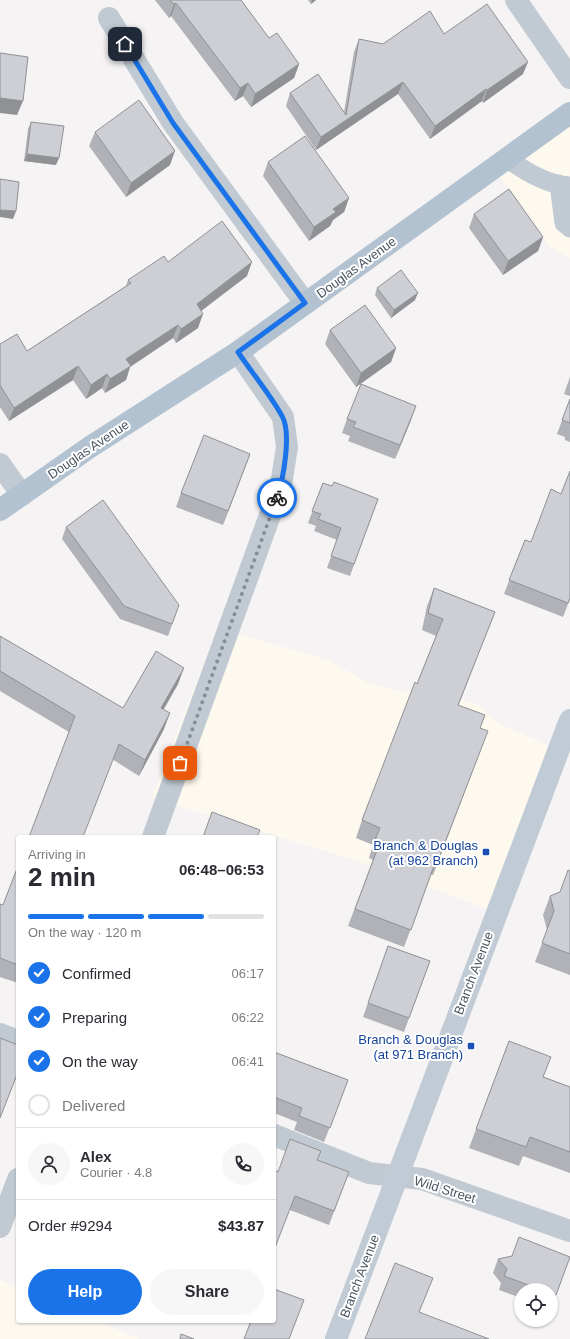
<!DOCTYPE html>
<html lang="en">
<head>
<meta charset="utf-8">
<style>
  :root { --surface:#fff; --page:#f7f7f7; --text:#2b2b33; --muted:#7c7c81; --line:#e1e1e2; --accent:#1a73e8 }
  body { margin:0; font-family:Helvetica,sans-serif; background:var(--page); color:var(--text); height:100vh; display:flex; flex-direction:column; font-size:15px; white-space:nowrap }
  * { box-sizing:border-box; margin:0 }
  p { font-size:13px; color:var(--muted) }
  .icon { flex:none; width:22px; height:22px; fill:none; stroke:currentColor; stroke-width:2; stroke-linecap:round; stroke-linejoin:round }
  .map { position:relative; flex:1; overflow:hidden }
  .panel { position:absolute; left:16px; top:835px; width:260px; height:488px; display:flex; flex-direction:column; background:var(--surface); border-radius:4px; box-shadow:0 1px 3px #0004 }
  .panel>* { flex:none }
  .buttons { position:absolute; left:514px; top:1283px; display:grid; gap:8px }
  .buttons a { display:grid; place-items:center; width:44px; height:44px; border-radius:50%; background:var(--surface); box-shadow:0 1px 3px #0004; font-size:20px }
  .pin { position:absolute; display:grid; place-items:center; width:34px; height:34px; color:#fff; margin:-17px; border-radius:8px; box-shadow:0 2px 6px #0006 }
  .courier { position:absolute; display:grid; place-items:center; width:40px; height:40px; margin:-20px; border:3px solid #1a73e8; border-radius:50%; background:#fff; color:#222; box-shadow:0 1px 5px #0007 }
  .head em { font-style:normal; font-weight:700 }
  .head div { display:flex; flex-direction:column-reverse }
  .head { display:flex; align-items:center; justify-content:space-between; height:68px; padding:0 12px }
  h1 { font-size:26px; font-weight:700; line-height:30px }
  .bar { display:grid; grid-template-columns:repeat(4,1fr); gap:6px 4px; align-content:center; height:48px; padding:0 12px }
  .bar i { height:5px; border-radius:3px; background:var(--line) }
  .bar .selected { background:var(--accent) }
  .bar p { grid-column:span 4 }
  .line { display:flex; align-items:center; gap:10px; padding:0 12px; border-top:1px solid var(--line) }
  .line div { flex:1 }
  .round { display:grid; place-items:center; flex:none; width:42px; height:42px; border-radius:21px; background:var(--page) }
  ol { padding:0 12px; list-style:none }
  li { display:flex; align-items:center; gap:12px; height:44px }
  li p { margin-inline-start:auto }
  li .icon { padding:4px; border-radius:50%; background:var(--accent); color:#fff; stroke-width:4 }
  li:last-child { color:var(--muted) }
  li i { width:22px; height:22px; border:2px solid var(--line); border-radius:50% }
  .button { display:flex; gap:8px; margin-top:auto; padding:8px 12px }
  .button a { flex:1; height:46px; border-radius:24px; background:var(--accent); color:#fff; font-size:16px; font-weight:700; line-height:46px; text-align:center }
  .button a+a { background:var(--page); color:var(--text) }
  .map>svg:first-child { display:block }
  .commercial { fill:#fdf9ef }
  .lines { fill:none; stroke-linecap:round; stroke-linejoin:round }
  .lane { stroke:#c1cad2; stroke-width:19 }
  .street { stroke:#c1cad2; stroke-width:22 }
  .secondary { stroke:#c1cbd6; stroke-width:22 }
  .primary { stroke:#b3c2d1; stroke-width:22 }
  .wall { fill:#b0b2b7 }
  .shaded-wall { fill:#909195 }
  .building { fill:#cdcfd5; stroke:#909195 }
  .done { stroke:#868d94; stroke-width:4; stroke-dasharray:0 7.2 }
  .route { stroke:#1a73e8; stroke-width:5 }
  .transit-dot { fill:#1a4fb4; stroke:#fff; stroke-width:1.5 }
  .labels { text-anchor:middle; stroke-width:4; stroke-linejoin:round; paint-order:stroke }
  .street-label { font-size:13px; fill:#4a5661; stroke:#fff }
  .transit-label { font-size:13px; fill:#164399; stroke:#fff; text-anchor:end }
</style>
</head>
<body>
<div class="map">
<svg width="570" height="1339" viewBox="0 0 570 1339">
  <rect width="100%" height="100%" fill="#f5f3f3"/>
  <path class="commercial" d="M570,121V258L550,247L498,174Z
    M221,629L328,660L368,683L404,692L420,685L479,705L497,723L546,744L547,752L487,909L370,865L152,798L215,633Z
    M0,1280L18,1288V1321H97L140,1339H0Z"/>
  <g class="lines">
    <path class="lane" d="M506,158C526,171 546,185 570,186
      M559,184L564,223L570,228"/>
    <path class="street" d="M516,0L570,78
      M109,18L173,123L305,303
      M0,464L22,495
      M153,837L281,485L287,447L283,417L238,352
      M0,1034L18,1041
      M274,1135L369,1173L422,1179L570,1231
      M0,1227L18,1179"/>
    <path class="secondary" d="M336,1339L570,720"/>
    <path class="primary" d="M0,510L90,447L238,352L570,113"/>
  </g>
  <path class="wall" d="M155,0H241L269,38L299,64L294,78L251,107L243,96L235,101L171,16L169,18Z
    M308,0H316L311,4Z
    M444,34L523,74L483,103L482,101L430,139L398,94L316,150L286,106L290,93L344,112L354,52L359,39L383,44Z
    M31,122L56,165L24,161L28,129Z
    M95,132L170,165L126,197L89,146Z
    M268,162L349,198L344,212L333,220L330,226L309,241L263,176Z
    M474,214L543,237L538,251L503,275L469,228Z
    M168,262L247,276L201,310L198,328L176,343L173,338L130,367L126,380L105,393L102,388L86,399L73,380L9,421L0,407V344L27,351L126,286L128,280Z
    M377,288L415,300L391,318L375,295Z
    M330,330L396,348L391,362L356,387L325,344Z
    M570,377V396L564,394Z
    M570,399V442L565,440V437L557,434Z
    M347,419L411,420L395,459L348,441L350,436L342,433Z
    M250,454L223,525L176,507L181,493Z
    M570,471V599L563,617L504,594L525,540L531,542L561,494Z
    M323,483L332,486L378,499L350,576L327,568L337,540L314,531L316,526L308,523Z
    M66,527L179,605L168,636L120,619L62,539Z
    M434,588L495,612L458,705L480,728L481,749L433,875H431L404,947L348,926L373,860L369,858L373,845L356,838L362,820L436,636L422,630L427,606Z
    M0,636L123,708L178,684L164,709V729L139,776L69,732L0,691Z
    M18,866V983L0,977V904L3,905Z
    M570,871V975L535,962L547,930L543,915L550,896L560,892Z
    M388,946L430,961L404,1032L363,1017Z
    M509,1041L544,1077L570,1087V1173L523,1156L519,1166L469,1148Z
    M274,1052L348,1080L324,1142L294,1130L297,1122L274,1113Z
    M317,1160L349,1172L329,1225L290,1210L278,1172Z
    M570,1257L551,1309V1290H521V1298L499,1290L501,1283L493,1273L498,1259Z"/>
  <path class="shaded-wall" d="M312,0H316L311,4Z
    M176,3L171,16L169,18L174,4Z
    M528,62L523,74L483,103L487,90Z
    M299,64L294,78L251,107L255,94Z
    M403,82L398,94L316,150L321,137Z
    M248,83L243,96L235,101L240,88Z
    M486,89L482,101L430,139L435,126Z
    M0,98L23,101L17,115L0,113Z
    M175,151L170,165L126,197L131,183Z
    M27,154L59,158L56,165L24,161Z
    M349,198L344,212L333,220L330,226L309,241L314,227L333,209Z
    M0,210L16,211L13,219L0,217Z
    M543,237L538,251L503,275L508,261Z
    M252,262L247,276L192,318L197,304Z
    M418,293L415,300L391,318L394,310Z
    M203,314L198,328L176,343L181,329Z
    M178,325L173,338L130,367L126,380L105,393L110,379L126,359Z
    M396,348L391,362L356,387L361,373Z
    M78,366L73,380L9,421L14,408Z
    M107,374L102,388L86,399L91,385Z
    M416,406L411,420L395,459L400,445Z
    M250,454L245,468L223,525L228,511Z
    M495,612L488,629L452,722L458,705Z
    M184,668L178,684L155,724L161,708Z
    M170,713L164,729L139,776L145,760Z
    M488,731L481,749L433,875L439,858Z"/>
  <path class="building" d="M170,0H241L269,38L277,33L299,64L255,94L248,83L240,88L176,3L174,4Z
    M487,4L528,62L487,90L486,89L435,126L403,82L321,137L290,93L318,74L346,115L359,39L383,44L430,11L444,34Z
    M0,53L28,57L23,101L0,98Z
    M139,100L175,151L131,183L95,132Z
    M31,122L64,126L59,158L27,154Z
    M305,136L349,198L333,209L336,212L314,227L268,162Z
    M0,179L19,182L16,211L0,210Z
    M509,189L543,237L508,261L474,214Z
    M222,221L252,262L197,304L203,314L181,329L178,325L126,359L131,366L110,379L107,374L91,385L78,366L14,408L0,385V344L17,334L27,351L131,283L128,280L164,256L168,262Z
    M401,270L418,293L394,310L377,288Z
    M365,305L396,348L361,373L330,330Z
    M361,384L416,406L400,445L353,427L356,422L347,419Z
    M570,399V423L562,420Z
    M204,435L250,454L228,511L181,493Z
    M570,471V598L568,603L509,580L525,540L531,542L551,489L561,494Z
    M334,482L378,499L354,564L331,556L341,528L318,519L321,514L312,511L323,483L332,486Z
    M103,500L179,605L172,624L124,606L66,527Z
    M434,588L495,612L458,705L485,715L480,728L488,731L439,858L437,857L411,930L355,909L380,842L375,840L380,828L362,820L415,682L417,684L443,619L428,613Z
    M0,636L123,708L156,651L184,668L161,708L170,713L145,760L119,744L83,837H29L75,716L0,671Z
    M212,812L260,830L257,837H203Z
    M18,866V965L0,958V904L3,905Z
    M568,870L570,871V954L542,943L554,911L550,896L560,892Z
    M388,946L430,961L409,1018L368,1003Z
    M0,1038L18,1045L17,1048H18V1072L0,1118Z
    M509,1041L551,1057L543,1077L570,1087V1152L530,1137L526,1147L476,1129Z
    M274,1052L348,1080L330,1128L299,1116L302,1108L274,1097Z
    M290,1139L321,1151L317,1160L349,1172L334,1211L295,1196L274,1250V1170L278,1172Z
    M519,1237L570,1257L556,1295L551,1293V1290H542L504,1276L507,1269L498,1259L512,1256Z
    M395,1263L433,1278L419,1312L489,1339H365Z
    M274,1289L304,1300L289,1339H244L251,1321H274Z
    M181,1334L194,1339H180Z"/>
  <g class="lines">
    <path class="done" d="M180,763L277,498"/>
    <path class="route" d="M125,44L173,123L305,303L238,352C252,373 270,394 282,416C292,433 283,480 277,498"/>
  </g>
  <g class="transit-dot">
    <rect x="482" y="848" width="8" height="8" rx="2"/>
    <rect x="467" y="1042" width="8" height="8" rx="2"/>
  </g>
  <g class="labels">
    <g class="street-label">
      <text transform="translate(356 267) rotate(-36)" y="5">Douglas Avenue</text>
      <text transform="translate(88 449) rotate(-34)" y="5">Douglas Avenue</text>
      <text transform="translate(473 973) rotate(-69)" y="5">Branch Avenue</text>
      <text transform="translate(445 1189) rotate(17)" y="5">Wild Street</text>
      <text transform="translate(359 1276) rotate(-69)" y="5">Branch Avenue</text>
    </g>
    <g class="transit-label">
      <text x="478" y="850">Branch &amp; Douglas<tspan x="478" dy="15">(at 962 Branch)</tspan></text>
      <text x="463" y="1044">Branch &amp; Douglas<tspan x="463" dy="15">(at 971 Branch)</tspan></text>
    </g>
  </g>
</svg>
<div class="buttons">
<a><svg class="icon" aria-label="locate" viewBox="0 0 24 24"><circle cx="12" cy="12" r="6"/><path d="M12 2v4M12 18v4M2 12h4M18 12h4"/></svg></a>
</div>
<div class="pin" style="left:180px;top:763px;background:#ea580c"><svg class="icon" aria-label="bag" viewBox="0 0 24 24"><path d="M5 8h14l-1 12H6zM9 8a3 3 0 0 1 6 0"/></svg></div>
<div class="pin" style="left:125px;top:44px;background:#1f2937"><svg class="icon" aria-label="home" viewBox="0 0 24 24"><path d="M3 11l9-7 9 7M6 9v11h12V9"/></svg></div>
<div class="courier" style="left:277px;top:498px"><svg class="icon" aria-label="bike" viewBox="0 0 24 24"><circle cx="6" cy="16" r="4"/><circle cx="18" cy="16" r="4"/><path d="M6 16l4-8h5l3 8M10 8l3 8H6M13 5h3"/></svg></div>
<section class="panel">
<div class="head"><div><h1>2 min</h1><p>Arriving in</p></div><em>06:48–06:53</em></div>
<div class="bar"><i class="selected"></i><i class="selected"></i><i class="selected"></i><i></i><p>On the way · 120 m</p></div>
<ol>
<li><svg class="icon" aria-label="check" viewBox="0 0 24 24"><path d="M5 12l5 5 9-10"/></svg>Confirmed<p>06:17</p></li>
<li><svg class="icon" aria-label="check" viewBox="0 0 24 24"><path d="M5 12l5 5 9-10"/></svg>Preparing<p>06:22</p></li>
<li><svg class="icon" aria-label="check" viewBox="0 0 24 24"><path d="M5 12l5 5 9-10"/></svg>On the way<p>06:41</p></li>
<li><i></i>Delivered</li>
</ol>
<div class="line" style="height:72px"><a class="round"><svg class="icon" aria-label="person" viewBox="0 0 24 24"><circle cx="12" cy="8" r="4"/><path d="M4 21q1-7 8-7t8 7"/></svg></a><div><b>Alex</b><p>Courier · 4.8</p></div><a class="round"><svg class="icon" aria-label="phone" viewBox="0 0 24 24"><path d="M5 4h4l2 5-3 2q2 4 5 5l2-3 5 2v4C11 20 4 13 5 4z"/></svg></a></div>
<div class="line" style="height:52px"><div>Order #9294</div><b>$43.87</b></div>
<div class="button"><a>Help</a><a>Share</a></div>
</section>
</div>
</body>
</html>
